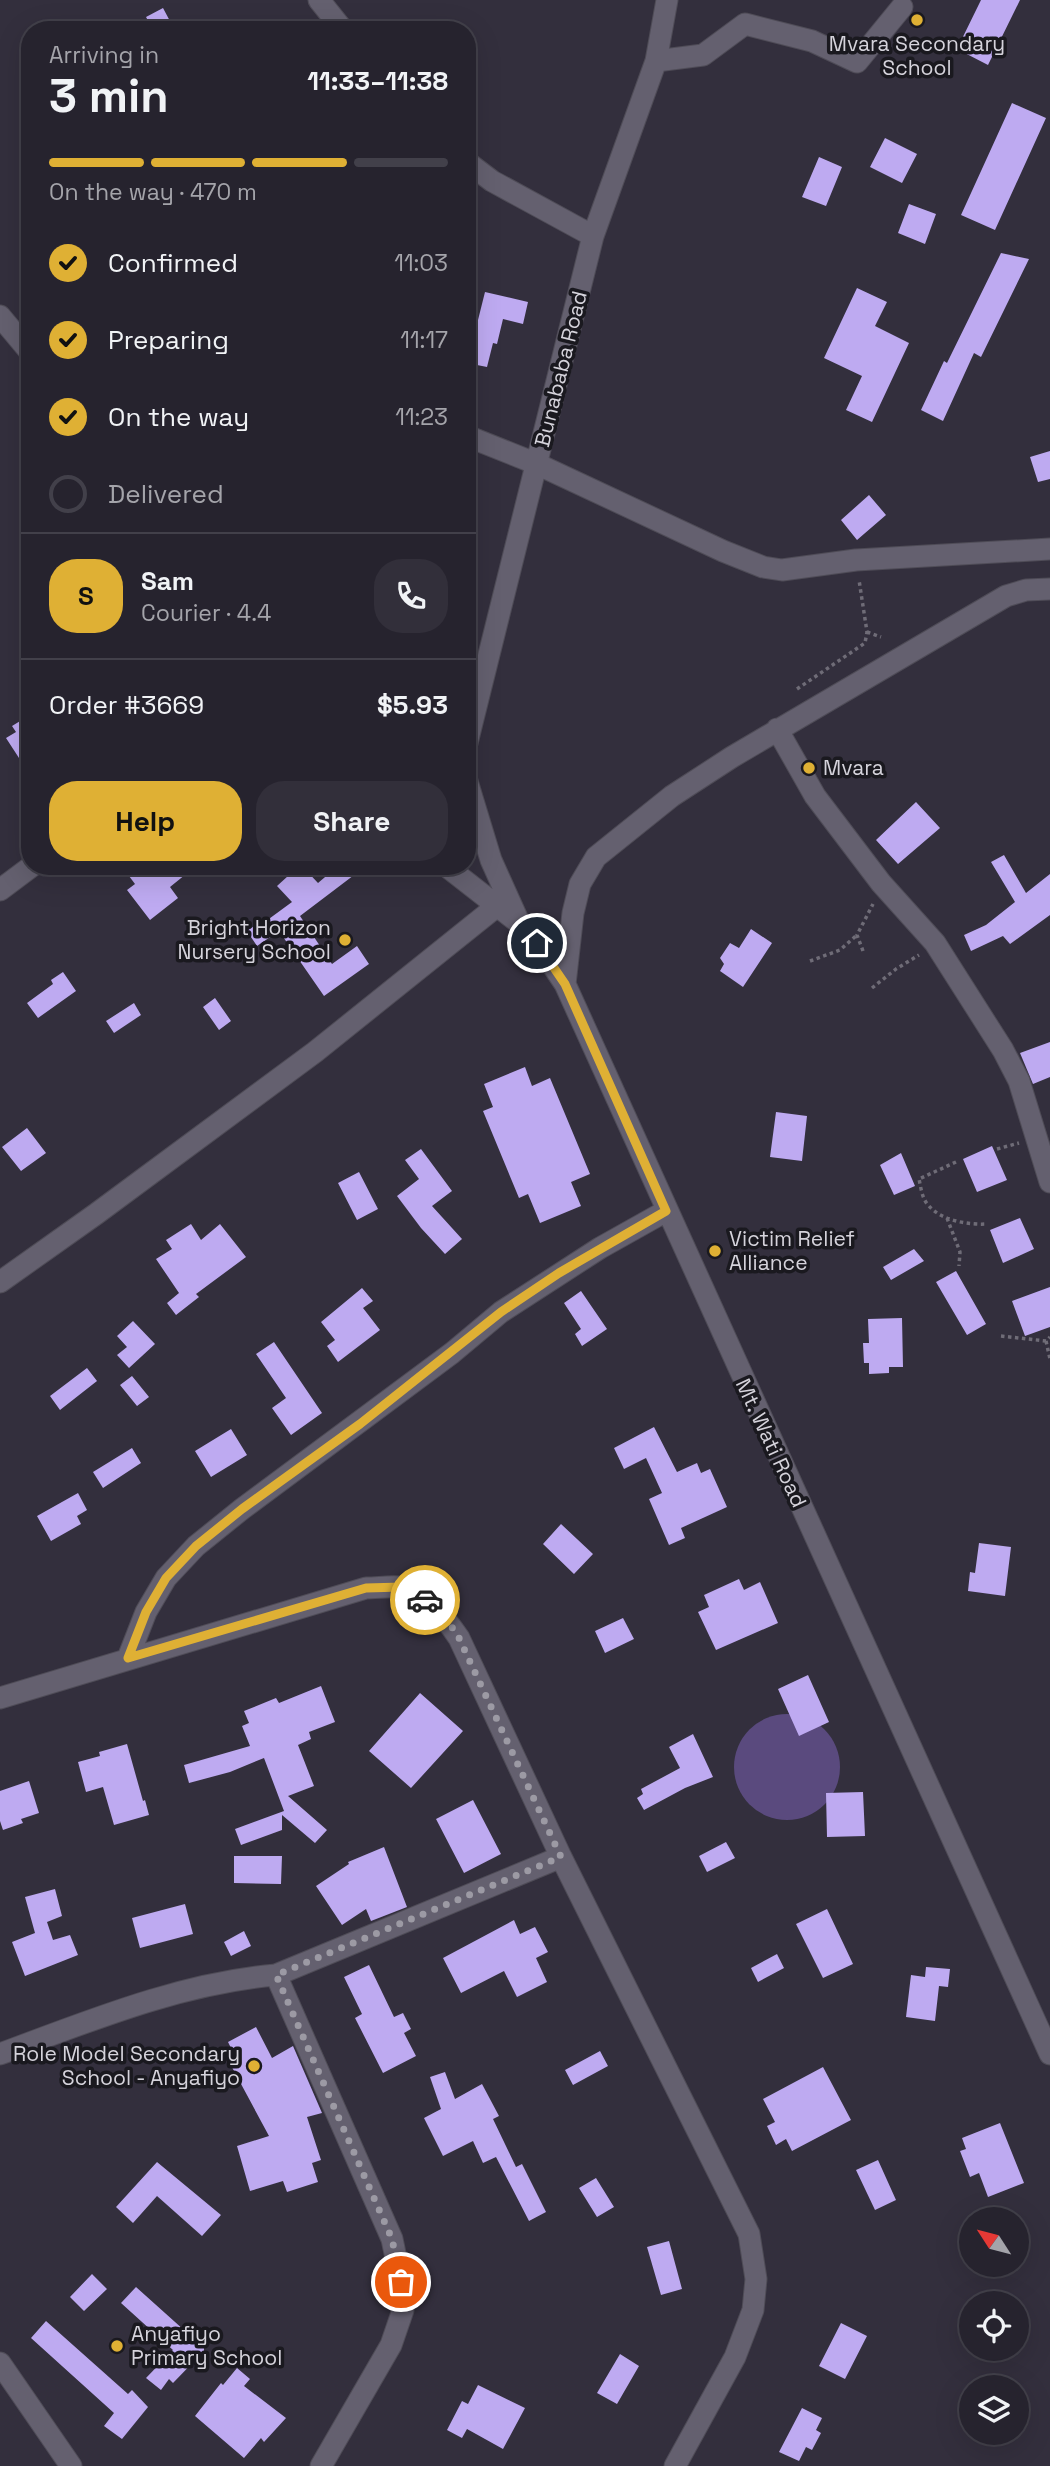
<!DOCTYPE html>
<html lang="en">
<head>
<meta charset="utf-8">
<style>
  :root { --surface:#26232e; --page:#322f3a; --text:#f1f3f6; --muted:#a4a4aa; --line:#42404a; --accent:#dfb034 }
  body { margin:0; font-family:"Space Grotesk",sans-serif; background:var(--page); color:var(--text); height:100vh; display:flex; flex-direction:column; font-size:26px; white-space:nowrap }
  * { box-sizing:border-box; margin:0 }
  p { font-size:23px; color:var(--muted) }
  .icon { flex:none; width:38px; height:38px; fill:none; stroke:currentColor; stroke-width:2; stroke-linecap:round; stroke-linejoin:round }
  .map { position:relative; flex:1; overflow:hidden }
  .panel { position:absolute; left:21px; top:21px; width:455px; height:854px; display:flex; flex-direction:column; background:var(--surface); border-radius:28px; box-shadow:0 7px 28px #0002,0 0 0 2px var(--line) }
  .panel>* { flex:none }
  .needle { width:46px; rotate:306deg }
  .fabs { position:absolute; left:959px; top:2207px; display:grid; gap:14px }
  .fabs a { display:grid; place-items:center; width:70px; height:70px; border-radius:50%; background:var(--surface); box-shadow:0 7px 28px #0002,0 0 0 2px var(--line); font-size:35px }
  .pin { position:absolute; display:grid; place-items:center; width:60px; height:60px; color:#fff; margin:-30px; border:4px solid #fff; border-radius:50%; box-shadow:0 2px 7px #0007 }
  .courier { position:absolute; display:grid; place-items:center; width:70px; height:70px; margin:-35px; border:5px solid #dfb034; border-radius:50%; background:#fff; color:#222; box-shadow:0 2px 9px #0007 }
  .overview em { font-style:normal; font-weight:700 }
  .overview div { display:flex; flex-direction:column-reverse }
  .overview { display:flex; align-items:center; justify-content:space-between; height:119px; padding:0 28px }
  h1 { font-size:46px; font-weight:700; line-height:52px }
  .bar { display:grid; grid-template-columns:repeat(4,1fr); gap:10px 7px; align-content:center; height:84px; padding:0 28px }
  .bar i { height:9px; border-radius:5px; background:var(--line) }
  .bar .on { background:var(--accent) }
  .bar p { grid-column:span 4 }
  .line { display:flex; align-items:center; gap:18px; padding:0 28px; border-top:2px solid var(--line) }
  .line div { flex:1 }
  .round { display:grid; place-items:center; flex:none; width:74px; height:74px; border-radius:28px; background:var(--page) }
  ol { padding:0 28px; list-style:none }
  li { display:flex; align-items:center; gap:21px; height:77px }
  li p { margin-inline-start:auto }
  li .icon { padding:7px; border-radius:50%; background:var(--accent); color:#111; stroke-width:4 }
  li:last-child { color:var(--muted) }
  li i { width:38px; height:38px; border:4px solid var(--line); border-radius:50% }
  .primary-button { display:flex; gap:14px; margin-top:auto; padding:14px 28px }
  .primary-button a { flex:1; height:80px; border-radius:28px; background:var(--accent); color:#111; font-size:28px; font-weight:700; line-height:80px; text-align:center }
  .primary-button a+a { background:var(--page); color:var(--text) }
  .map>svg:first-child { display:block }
  .green { fill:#5a4a7e }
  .building { fill:#beaaf1 }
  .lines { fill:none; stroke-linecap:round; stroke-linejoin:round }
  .minor-casing { stroke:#4f4c57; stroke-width:23 }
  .path { stroke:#6f6c77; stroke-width:3.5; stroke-dasharray:3.5 3.5; stroke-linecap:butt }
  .minor { stroke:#64606f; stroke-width:21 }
  .done { stroke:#9c9aa4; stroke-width:7; stroke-dasharray:0 12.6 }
  .route { stroke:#dfb034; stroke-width:9 }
  .poi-dot { fill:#dfb034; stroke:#1a191f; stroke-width:2.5 }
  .labels { text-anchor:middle; stroke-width:7; stroke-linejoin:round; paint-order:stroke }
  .poi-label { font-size:21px; fill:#d5d3db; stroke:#1a191f; text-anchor:start }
  .street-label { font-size:21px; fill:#d5d3db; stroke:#1a191f }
</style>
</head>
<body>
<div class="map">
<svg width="1050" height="2466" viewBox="0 0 1050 2466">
  <rect width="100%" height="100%" fill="#332f3d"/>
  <path class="green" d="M734 1767a53 53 0 1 1 106 0a53 53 0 1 1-106 0Z"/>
  <path class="building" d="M981,0H1020L988,65L957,49Z
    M163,8L171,23L159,30H153L146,17Z
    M1012,103L1046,118L995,230L961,215Z
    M885,138L917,154L902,183L870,167Z
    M819,157L842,167L826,206L802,197Z
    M909,204L936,214L925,244L898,233Z
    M1001,253L1029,259L981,357L974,353L943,421L921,410L944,361L947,363Z
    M857,288L887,302L875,326L909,343L872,422L846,410L862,376L824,358Z
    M485,292L528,302L523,324L503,319L497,344L493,343L487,367L467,363V339L473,340Z
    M1050,451V479L1038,482L1030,457Z
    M869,495L886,515L857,540L841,520Z
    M30,715V753L19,758L6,738L16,732L12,726Z
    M916,802L940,828L898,864L876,840Z
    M1004,855L1026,893L1050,874V915L1010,944L1003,936L971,951L964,935L986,925L1015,902L991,862Z
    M140,866H196L170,887L178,898L150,920L127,890L135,884L129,876Z
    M299,866H302L318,883L338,866H366L300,916L332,964L357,946L369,964L324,996L279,931L257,946L247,931L260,922L262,924L292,902L277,886Z
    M751,929L772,943L743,987L720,971L724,964L720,958L730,943L739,948Z
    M63,972L76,991L38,1018L27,1003L53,984L51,980Z
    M215,998L231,1021L219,1030L203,1007Z
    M134,1003L141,1015L114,1033L106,1021Z
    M1050,1042V1077L1033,1084L1020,1053Z
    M525,1067L532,1086L550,1078L590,1174L571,1182L581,1206L540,1223L528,1194L519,1198L483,1111L493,1107L484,1084Z
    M776,1112L807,1116L802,1161L770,1157Z
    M27,1128L46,1153L21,1171L2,1147Z
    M992,1146L1007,1180L977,1192L963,1159Z
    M421,1149L452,1191L432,1206L462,1239L445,1254L421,1228L397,1196L419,1179L405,1160Z
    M901,1153L915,1186L894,1195L880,1165Z
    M359,1172L378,1209L357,1220L338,1183Z
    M1020,1218L1034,1249L1003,1263L990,1230Z
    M191,1224L201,1240L220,1224L246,1257L196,1294L199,1297L176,1315L167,1303L179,1293L156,1259L172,1249L166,1240Z
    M914,1249L924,1261L891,1280L883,1267Z
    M956,1271L986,1324L967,1335L936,1282Z
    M1050,1287V1327L1025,1336L1012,1301Z
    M362,1288L373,1301L363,1308L380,1330L338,1362L327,1346L335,1340L321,1322Z
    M581,1291L607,1329L582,1346L575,1334L581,1329L564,1303Z
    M902,1318L903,1367H889V1373L869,1374V1363H864L863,1343H869L868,1319Z
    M133,1321L155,1344L129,1368L117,1355L127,1347L117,1336Z
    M274,1342L322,1413L291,1435L272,1408L286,1398L256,1354Z
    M87,1368L97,1381L60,1410L50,1396Z
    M132,1376L149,1397L137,1406L120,1385Z
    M654,1427L677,1472L697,1463L701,1473L710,1469L727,1507L681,1528L685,1538L669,1545L649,1499L662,1493L646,1458L624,1469L614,1448Z
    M231,1429L247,1455L211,1477L195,1451Z
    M132,1448L141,1463L103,1488L93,1472Z
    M78,1493L87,1510L77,1516L81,1524L51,1541L37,1516Z
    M561,1524L593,1554L574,1574L543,1544Z
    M979,1543L1011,1547L1005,1596L968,1591L970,1572L975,1573Z
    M739,1579L744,1590L760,1582L778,1623L716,1650L698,1612L709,1607L704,1595Z
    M623,1618L634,1639L605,1653L595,1631Z
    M808,1675L829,1722L799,1736L778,1689Z
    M321,1686L335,1722L309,1732L311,1739L298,1745L314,1786L288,1796L327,1830L315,1843L282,1815V1830L241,1845L235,1829L284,1811L264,1758L230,1772L189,1783L184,1765L250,1746L242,1726L249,1723L244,1711L276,1698L279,1703Z
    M420,1693L463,1731L411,1788L369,1751Z
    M693,1734L713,1777L685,1788L644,1810L637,1798L643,1794L641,1789L680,1768L669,1747Z
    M127,1744L143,1801L145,1800L149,1815L114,1825L103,1787L86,1792L78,1762L100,1756L99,1752Z
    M29,1781L39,1813L21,1819L23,1823L3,1830L0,1821V1791Z
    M863,1792L865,1836L827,1837L826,1793Z
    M473,1800L501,1854L464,1873L436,1819Z
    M726,1842L735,1858L707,1872L699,1856Z
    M384,1847L407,1907L371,1921L366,1909L342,1925L316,1886L349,1864L348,1862Z
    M234,1856H282L281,1884L234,1883Z
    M55,1889L62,1916L47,1922L53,1940L70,1935L78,1955L25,1976L12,1942L35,1933L25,1897Z
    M185,1904L193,1934L140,1948L132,1918Z
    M827,1909L853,1964L823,1978L796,1924Z
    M514,1920L520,1934L535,1927L548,1952L536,1958L547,1982L517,1997L504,1971L461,1993L443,1958Z
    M244,1931L251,1946L231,1956L224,1942Z
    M777,1954L784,1968L758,1982L751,1968Z
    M369,1965L394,2017L403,2013L411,2029L404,2033L416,2056L383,2073L355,2018L362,2014L344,1977Z
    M926,1967L950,1969L948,1987L939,1986L935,2021L906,2017L911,1975L925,1977Z
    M256,2027L272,2058L293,2046L322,2113L307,2117L321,2160L312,2163L318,2182L287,2192L283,2181L250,2191L237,2146L269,2136L227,2058L234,2054L228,2042Z
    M600,2051L608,2066L573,2085L565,2070Z
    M823,2067L851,2120L792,2151L786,2139L776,2145L767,2126L775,2122L763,2099Z
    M445,2072L455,2099L482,2084L499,2116L493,2119L516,2167L522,2164L546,2212L529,2221L496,2157L483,2163L473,2141L443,2156L424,2118L441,2109L430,2077Z
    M1000,2123L1024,2183L988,2197L979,2173L970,2177L960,2151L966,2149L962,2138Z
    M878,2160L896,2200L875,2210L856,2170Z
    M157,2162L221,2215L202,2236L157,2196L133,2223L116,2207Z
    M596,2178L614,2207L597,2217L579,2188Z
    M669,2241L682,2289L661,2295L647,2247Z
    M92,2274L107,2289L84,2311L70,2297Z
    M136,2287L204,2348V2351L173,2383L169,2379L161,2390L146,2378L173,2350L121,2303Z
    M46,2321L128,2394L132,2390L148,2407L122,2439L104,2426L114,2413L31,2338Z
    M841,2323L867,2336L845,2379L819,2366Z
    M620,2354L639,2366L617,2404L597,2393Z
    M237,2368L250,2379L244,2386L286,2418L264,2442L261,2438L244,2458L195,2416L221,2383L223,2385Z
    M478,2385L525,2408L503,2449L467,2429L462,2438L447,2430L462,2401L468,2404Z
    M802,2408L822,2418L816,2430L821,2433L812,2450L806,2447L799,2461L779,2452Z"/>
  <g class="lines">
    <g class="minor-casing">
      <path id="minor" d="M319,0L343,30
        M656,61L703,55L745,24L812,41L857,62L902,7
        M467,162L492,181L593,236
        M0,316L30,352
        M467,436L537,464L723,551L763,567L782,570L856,560L1050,549
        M777,729L815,796L881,883L935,943L1003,1050L1019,1081L1050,1182
        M467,743L593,236L656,61L667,0
        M467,781L491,860L518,920
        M446,866L519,923L551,963L565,984L1050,2054
        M0,890L32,866
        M565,984L573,913L580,884L596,857L672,796L732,757L1006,596L1026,590L1050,589
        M0,1282L96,1214L315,1052L497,906
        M128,1658L146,1612L166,1578L196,1546L242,1509L452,1353L501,1312L600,1248L666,1211
        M0,1698L366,1588C377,1588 389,1586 400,1587C425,1591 446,1619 459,1638L561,1857L749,2234L756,2279L753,2310L735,2357L675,2466
        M276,1975L392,2239L401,2282L403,2310L391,2345L321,2466
        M0,2054C89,2021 181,1983 276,1975L561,1857
        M0,2363L71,2466"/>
    </g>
    <path class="path" d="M867,632L881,637
      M797,689L865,643L867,632L859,580
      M863,951L857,935L873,904
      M810,961L840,950L857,935
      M872,988L896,969L919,955
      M997,1149L1019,1143
      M956,1162L919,1179C921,1188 922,1199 929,1206C942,1221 969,1225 987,1224
      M947,1218L960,1252L959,1266
      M1001,1336L1046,1341L1050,1337
      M1046,1341L1050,1359"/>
    <use href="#minor" class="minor"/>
  </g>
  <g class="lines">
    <path class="done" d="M401,2282L392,2239L276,1975L561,1857L459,1638L446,1618L425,1600"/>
    <path class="route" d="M425,1600L402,1587L366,1588L128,1658L146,1612L166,1578L196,1546L242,1509L360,1424L501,1312L559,1273L666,1211L565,984L537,943"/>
  </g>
  <g class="poi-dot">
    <circle cx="917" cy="20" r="7"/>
    <circle cx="809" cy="768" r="7"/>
    <circle cx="345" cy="940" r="7"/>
    <circle cx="715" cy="1251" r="7"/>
    <circle cx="254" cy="2066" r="7"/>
    <circle cx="117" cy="2346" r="7"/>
  </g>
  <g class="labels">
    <g class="poi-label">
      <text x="917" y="51" text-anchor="middle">Mvara Secondary<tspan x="917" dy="24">School</tspan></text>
      <text x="823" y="775">Mvara</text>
      <text x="331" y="935" text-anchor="end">Bright Horizon<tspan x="331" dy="24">Nursery School</tspan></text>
      <text x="729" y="1246">Victim Relief<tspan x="729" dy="24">Alliance</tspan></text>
      <text x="240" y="2061" text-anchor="end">Role Model Secondary<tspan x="240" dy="24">School - Anyafiyo</tspan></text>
      <text x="131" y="2341">Anyafiyo<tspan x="131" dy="24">Primary School</tspan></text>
    </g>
    <g class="street-label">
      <text transform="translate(561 369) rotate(-76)" y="7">Bunababa Road</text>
      <text transform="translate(771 1443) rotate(65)" y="7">Mt. Wati Road</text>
    </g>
  </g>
</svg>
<div class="fabs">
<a><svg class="needle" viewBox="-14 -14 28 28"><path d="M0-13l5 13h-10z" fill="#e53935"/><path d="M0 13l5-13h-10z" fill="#a4a4aa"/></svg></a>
<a><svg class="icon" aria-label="locate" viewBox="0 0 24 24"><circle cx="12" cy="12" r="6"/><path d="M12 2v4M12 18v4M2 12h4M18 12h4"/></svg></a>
<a><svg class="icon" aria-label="layers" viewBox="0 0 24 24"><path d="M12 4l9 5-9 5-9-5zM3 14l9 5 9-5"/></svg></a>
</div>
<div class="pin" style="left:401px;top:2282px;background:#ea580c"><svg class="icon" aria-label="bag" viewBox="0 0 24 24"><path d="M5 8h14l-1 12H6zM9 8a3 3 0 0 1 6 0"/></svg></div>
<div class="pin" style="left:537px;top:943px;background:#1f2937"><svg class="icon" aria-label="home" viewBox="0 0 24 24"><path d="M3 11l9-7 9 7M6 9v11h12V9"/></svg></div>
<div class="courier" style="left:425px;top:1600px"><svg class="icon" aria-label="car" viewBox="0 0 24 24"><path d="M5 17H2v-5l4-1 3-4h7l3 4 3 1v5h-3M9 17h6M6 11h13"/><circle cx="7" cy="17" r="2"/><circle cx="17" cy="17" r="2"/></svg></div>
<section class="panel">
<div class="overview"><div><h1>3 min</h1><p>Arriving in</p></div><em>11:33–11:38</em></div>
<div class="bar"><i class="on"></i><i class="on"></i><i class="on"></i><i></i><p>On the way · 470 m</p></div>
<ol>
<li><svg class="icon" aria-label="check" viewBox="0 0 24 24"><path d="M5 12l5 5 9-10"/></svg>Confirmed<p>11:03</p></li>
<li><svg class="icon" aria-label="check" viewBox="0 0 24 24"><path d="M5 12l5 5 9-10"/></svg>Preparing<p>11:17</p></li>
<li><svg class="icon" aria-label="check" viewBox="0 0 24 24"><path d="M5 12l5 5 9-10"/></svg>On the way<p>11:23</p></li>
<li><i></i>Delivered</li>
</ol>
<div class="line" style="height:126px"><b class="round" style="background:var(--accent);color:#111">S</b><div><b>Sam</b><p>Courier · 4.4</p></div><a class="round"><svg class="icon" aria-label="phone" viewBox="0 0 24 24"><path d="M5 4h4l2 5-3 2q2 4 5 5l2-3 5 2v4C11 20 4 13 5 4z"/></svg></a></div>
<div class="line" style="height:91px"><div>Order #3669</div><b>$5.93</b></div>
<div class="primary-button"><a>Help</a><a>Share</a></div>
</section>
</div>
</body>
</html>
